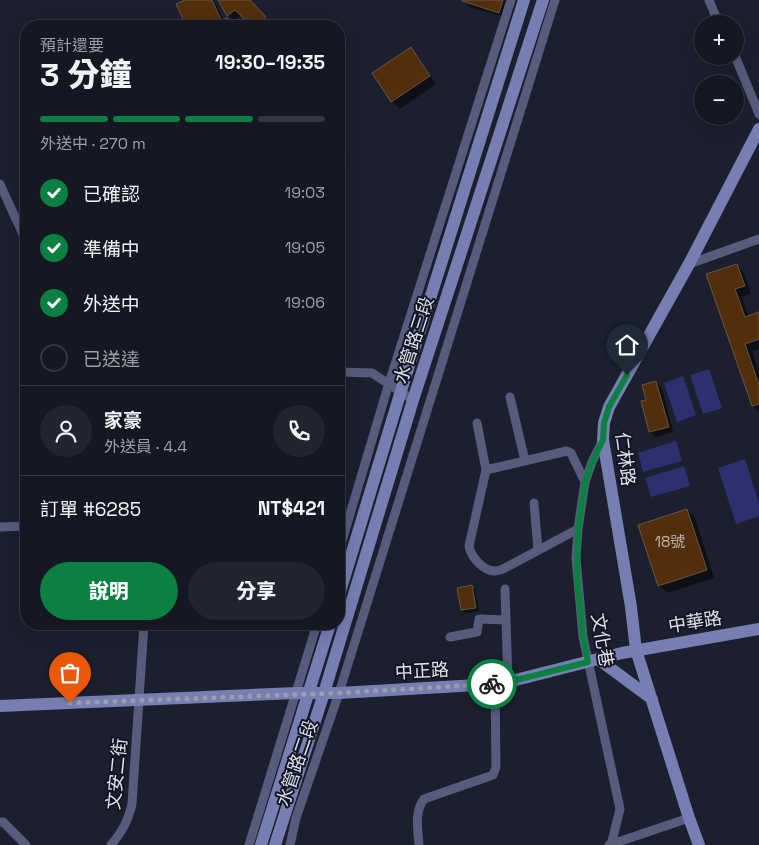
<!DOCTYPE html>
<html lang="zh-TW">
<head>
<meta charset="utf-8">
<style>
  :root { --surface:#151722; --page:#22242f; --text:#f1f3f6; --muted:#9d9fa5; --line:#343640; --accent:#0b8043 }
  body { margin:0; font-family:"Space Grotesk","Noto Sans TC",sans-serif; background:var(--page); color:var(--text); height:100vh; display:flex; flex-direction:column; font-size:19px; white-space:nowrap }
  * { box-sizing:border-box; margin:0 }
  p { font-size:16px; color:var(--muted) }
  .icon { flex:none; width:28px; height:28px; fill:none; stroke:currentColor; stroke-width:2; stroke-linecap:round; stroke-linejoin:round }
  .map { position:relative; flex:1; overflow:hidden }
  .side { position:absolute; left:20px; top:20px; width:325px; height:610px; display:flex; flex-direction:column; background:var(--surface); border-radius:20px; box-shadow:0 5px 20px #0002,0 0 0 1px var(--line) }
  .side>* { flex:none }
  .buttons { position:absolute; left:694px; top:15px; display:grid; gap:10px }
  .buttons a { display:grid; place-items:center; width:50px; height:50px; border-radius:50%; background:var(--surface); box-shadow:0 5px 20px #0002,0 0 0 1px var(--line); font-size:25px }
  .pin { position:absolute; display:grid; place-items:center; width:42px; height:42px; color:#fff; margin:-51px -21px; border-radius:50% 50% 50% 0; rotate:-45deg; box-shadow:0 0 5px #0007 }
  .pin .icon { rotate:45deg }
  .courier { position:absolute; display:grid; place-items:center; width:50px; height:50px; margin:-25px; border:4px solid #0b8043; border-radius:50%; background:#fff; color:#222; box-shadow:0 1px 6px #0007 }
  .head em { font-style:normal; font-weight:800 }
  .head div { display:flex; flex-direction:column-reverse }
  .head { display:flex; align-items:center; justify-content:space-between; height:85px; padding:0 20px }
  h1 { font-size:32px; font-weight:800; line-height:38px }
  .bar { display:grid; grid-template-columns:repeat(4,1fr); gap:8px 5px; align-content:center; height:60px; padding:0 20px }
  .bar i { height:6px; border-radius:4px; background:var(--line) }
  .bar .on { background:var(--accent) }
  .bar p { grid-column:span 4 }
  .line { display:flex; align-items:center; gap:12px; padding:0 20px; border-top:1px solid var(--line) }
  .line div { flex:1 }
  .round { display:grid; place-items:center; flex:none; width:52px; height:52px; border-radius:26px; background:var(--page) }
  ol { padding:0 20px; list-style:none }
  li { display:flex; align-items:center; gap:15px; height:55px }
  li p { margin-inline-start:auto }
  li .icon { padding:5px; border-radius:50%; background:var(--accent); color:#fff; stroke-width:4 }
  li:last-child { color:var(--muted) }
  li i { width:28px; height:28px; border:2px solid var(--line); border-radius:50% }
  .cta { display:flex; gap:10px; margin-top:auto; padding:10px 20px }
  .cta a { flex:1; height:58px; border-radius:30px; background:var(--accent); color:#fff; font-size:20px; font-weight:800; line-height:58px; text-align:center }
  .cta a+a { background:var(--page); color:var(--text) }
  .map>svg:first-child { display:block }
  .green { fill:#2d306e }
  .shadow { fill:#0007 }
  .building { fill:#522f0a; stroke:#655649 }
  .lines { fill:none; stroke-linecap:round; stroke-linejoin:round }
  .street { stroke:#575c7d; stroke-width:9 }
  .secondary { stroke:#767eb2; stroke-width:12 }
  .done { stroke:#9b9eaa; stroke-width:5; stroke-dasharray:0 9 }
  .route { stroke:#0b8043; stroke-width:6 }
  .labels { text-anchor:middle; stroke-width:4; stroke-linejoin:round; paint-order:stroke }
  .number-label { font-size:15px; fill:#bcb5b4 }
  .street-label { font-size:18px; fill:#e0e2ed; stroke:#131524 }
</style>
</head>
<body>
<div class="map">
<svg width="759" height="845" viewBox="0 0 759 845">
  <rect width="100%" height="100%" fill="#1c1f2e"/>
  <path class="green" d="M709,369L722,408L703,414L690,375Z
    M683,376L696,415L677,422L664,383Z
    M676,441L682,461L643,472L638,453Z
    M745,459L759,503V516L736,524L718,468Z
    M684,466L690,486L651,497L645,478Z"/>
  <path class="shadow" d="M188,0H214L224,22L234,24L236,26H187L177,5Z
    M220,0H248L271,24L269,26H253L242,15L234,21L228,15Z
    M464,0H510L505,17L469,7Z
    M411,49L418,57L436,84L400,109L392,101Z
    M339,151L347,159L339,173Z
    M737,265L744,273L751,293L742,297L749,317L759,314V349L752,351L759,373V412L753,406L708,275Z
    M656,382L662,388L673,432L656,437L650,432Z
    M687,510L695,518L714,578L667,593L659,585Z
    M472,587L475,590L479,611L466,613L462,610Z"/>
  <path class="building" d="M185,0H212L221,20L206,26H186L176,4Z
    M218,0H250L266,17L258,26H251L235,10L227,16Z
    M462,0H503L499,13L462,1Z
    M226,17L235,23L233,26H220Z
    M411,47L430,76L391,102L372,73Z
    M737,264L745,286L735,289L745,317L759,312V339L745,344L759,385V404L752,406L706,274Z
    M656,381L669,427L649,432L641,401L646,400L642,385Z
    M687,509L707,570L658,586L638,525Z
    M472,585L476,608L461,610L457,588Z"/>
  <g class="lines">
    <path class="street" d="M709,0L719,24
      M735,56L759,114
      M0,184L26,241
      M689,264L759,239
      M339,372L372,373L413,400
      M510,397L525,461
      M477,423L486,470
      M603,440L592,462L585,482L578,529L576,558L583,637L620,809L611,845
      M534,503L538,550
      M0,527L26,526
      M578,529L503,569C500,570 498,571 495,571C483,571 471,557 469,546L486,470L567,451L571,453L585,482
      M339,551L389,383L511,0
      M505,589L508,682
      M450,637L477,632L479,619L506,620
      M0,822H3L26,845
      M111,845C122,832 128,821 132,804L144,624
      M249,845L317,624
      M290,845L296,818L339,693L555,0
      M419,845C418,830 414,812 424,799L493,775L496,767L495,684
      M609,845L689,818"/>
    <path class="secondary" d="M339,595L401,391L524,0
      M598,659L652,699
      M0,706L296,693H339L495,684L508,682L622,653L759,629
      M261,845L330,624
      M275,845L324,693L413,400L543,0
      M699,845L689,818L636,650L631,607L603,440L604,423L609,407L689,264L759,129"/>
  </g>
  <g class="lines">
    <path class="done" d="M70,703L339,693L492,684"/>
    <path class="route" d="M492,684L508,682L588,662L583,637L577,577L578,529L585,482L592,462L603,440L604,423L609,407L627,375"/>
  </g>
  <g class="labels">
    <g class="number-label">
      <text x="670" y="547">18號</text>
    </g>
    <g class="street-label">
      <text transform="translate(414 340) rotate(-72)" y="6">水管路三段</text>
      <text transform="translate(625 459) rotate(83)" y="6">仁林路</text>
      <text transform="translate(695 622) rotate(-9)" y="6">中華路</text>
      <text transform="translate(602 640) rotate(80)" y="6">文化巷</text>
      <text transform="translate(422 671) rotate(-3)" y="6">中正路</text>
      <text transform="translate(297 763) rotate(-71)" y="6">水管路二段</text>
      <text transform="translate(117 774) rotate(-84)" y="6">文安二街</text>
    </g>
  </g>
</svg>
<div class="buttons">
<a>+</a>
<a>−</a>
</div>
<div class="pin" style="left:70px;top:703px;background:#ea580c"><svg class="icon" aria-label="bag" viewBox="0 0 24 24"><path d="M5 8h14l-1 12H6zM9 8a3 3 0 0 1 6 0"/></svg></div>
<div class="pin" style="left:627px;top:375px;background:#1f2937"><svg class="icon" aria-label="home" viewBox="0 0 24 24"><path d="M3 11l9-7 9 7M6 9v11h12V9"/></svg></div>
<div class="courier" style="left:492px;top:684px"><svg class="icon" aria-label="bike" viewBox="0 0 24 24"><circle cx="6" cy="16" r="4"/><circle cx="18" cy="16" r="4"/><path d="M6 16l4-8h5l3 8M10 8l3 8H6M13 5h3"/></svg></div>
<section class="side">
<div class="head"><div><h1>3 分鐘</h1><p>預計還要</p></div><em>19:30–19:35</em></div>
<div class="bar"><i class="on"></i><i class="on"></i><i class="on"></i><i></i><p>外送中 · 270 m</p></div>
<ol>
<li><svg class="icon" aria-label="check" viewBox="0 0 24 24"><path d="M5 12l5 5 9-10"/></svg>已確認<p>19:03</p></li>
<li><svg class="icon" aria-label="check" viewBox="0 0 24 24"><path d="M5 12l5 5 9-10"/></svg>準備中<p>19:05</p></li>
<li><svg class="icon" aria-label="check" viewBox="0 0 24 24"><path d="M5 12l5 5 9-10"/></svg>外送中<p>19:06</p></li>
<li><i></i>已送達</li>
</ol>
<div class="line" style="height:90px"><a class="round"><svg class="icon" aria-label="person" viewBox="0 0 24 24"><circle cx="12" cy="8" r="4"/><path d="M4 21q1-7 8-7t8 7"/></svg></a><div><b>家豪</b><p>外送員 · 4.4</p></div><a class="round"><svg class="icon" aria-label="phone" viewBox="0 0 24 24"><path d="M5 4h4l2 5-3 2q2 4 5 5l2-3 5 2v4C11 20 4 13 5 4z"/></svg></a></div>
<div class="line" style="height:65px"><div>訂單 #6285</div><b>NT$421</b></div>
<div class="cta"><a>說明</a><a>分享</a></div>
</section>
</div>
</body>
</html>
